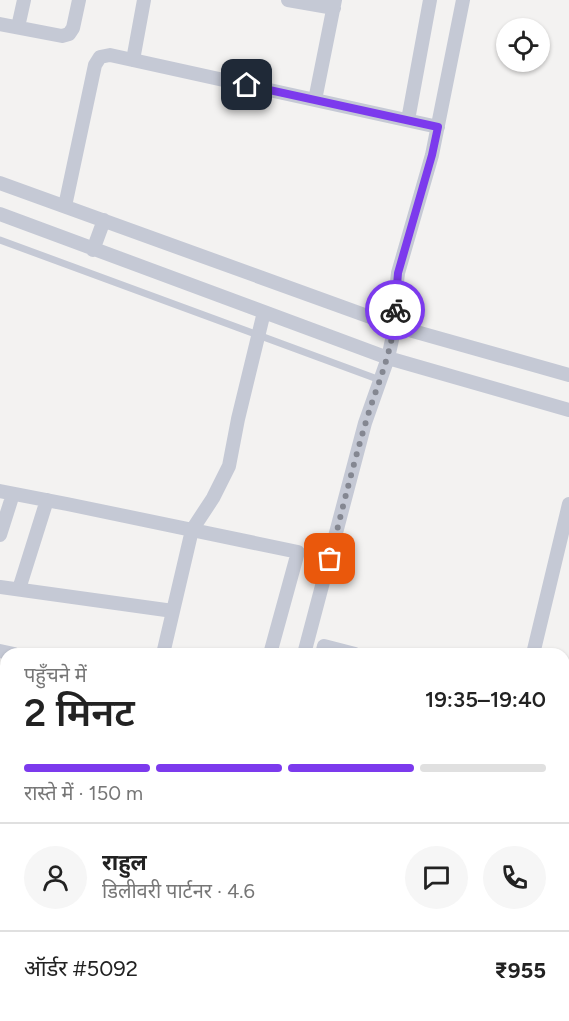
<!DOCTYPE html>
<html lang="hi">
<head>
<meta charset="utf-8">
<style>
  :root { --surface:#fff; --page:#f6f6f6; --text:#222; --muted:#767676; --line:#e0e0e0; --accent:#7c3aed }
  body { margin:0; font-family:Figtree,"Noto Sans Devanagari",sans-serif; background:var(--page); color:var(--text); height:100vh; display:flex; flex-direction:column; font-size:22px; white-space:nowrap }
  * { box-sizing:border-box; margin:0 }
  p { font-size:20px; color:var(--muted) }
  .icon { flex:none; width:33px; height:33px; fill:none; stroke:currentColor; stroke-width:2; stroke-linecap:round; stroke-linejoin:round }
  .map { position:relative; flex:1; overflow:hidden }
  .drawer { position:absolute; left:0px; top:648px; width:570px; height:374px; display:flex; flex-direction:column; background:var(--surface); border-radius:18px 18px 0 0; box-shadow:0 2px 4px #0004 }
  .drawer>* { flex:none }
  .fabs { position:absolute; left:496px; top:18px; display:grid; gap:12px }
  .fabs a { display:grid; place-items:center; width:54px; height:54px; border-radius:50%; background:var(--surface); box-shadow:0 2px 4px #0004; font-size:30px }
  .pin { position:absolute; display:grid; place-items:center; width:51px; height:51px; color:#fff; margin:-26px; border-radius:12px; box-shadow:0 3px 9px #0006 }
  .courier { position:absolute; display:grid; place-items:center; width:60px; height:60px; margin:-30px; border:4px solid #7c3aed; border-radius:50%; background:#fff; color:#222; box-shadow:0 2px 8px #0007 }
  .summary em { font-style:normal; font-weight:600 }
  .summary div { display:flex; flex-direction:column-reverse }
  .summary { display:flex; align-items:center; justify-content:space-between; height:102px; padding:0 24px }
  h1 { font-size:39px; font-weight:600; line-height:45px }
  .bar { display:grid; grid-template-columns:repeat(4,1fr); gap:9px 6px; align-content:center; height:72px; padding:0 24px }
  .bar i { height:8px; border-radius:4px; background:var(--line) }
  .bar .active { background:var(--accent) }
  .bar p { grid-column:span 4 }
  .line { display:flex; align-items:center; gap:15px; padding:0 24px; border-top:2px solid var(--line) }
  .line div { flex:1 }
  .round { display:grid; place-items:center; flex:none; width:63px; height:63px; border-radius:32px; background:var(--page) }
  .map>svg:first-child { display:block }
  .building { fill:#cecfd6; stroke:#d5d5dc; stroke-width:1.5 }
  .lines { fill:none; stroke-linecap:round; stroke-linejoin:round }
  .lane { stroke:#c5c9d5; stroke-width:7 }
  .street { stroke:#c5c9d5; stroke-width:14 }
  .done { stroke:#848791; stroke-width:6; stroke-dasharray:0 10.8 }
  .route { stroke:#7c3aed; stroke-width:8 }
</style>
</head>
<body>
<div class="map">
<svg width="569" height="1021" viewBox="0 0 569 1021">
  <rect width="100%" height="100%" fill="#f3f2f1"/>
  <path class="building" d="M564,993L569,995V1021H509L510,1016H564Z
    M69,1016H114L139,1021H67Z
    M254,1016H280L279,1021H253Z"/>
  <g class="lines">
    <path class="lane" d="M0,240L380,380"/>
    <path class="street" d="M288,0L334,8
      M0,24L62,36L69,34L73,28L79,0
      M18,27L24,0
      M133,60L144,0
      M315,100L335,0
      M408,120L430,0
      M0,183L395,326L569,375
      M65,206L95,65L100,57L110,55L438,127
      M0,214L388,358L569,410
      M93,250L104,220
      M0,491L67,504L298,552L270,654
      M0,535L13,494
      M0,587L173,611
      M19,589L47,500
      M0,651L14,654
      M163,654L192,530L213,498L229,466L238,419L264,312
      M304,654L365,423L388,358L395,326V301L398,273L432,155L463,0
      M322,654L324,646L355,654
      M533,654L569,504
      M0,712L6,690
      M0,739L6,740
      M564,817L569,818
      M0,974L6,976
      M564,982L569,984
      M53,1021L54,1016
      M170,1021L172,1016
      M207,1021L208,1016
      M445,1021L447,1016"/>
  </g>
  <g class="lines">
    <path class="done" d="M330,559C341,514 352,469 365,425C376,386 394,351 395,310"/>
    <path class="route" d="M247,85L438,127L432,155L398,273L395,310"/>
  </g>
</svg>
<div class="fabs">
<a><svg class="icon" aria-label="locate" viewBox="0 0 24 24"><circle cx="12" cy="12" r="6"/><path d="M12 2v4M12 18v4M2 12h4M18 12h4"/></svg></a>
</div>
<div class="pin" style="left:330px;top:559px;background:#ea580c"><svg class="icon" aria-label="bag" viewBox="0 0 24 24"><path d="M5 8h14l-1 12H6zM9 8a3 3 0 0 1 6 0"/></svg></div>
<div class="pin" style="left:247px;top:85px;background:#1f2937"><svg class="icon" aria-label="home" viewBox="0 0 24 24"><path d="M3 11l9-7 9 7M6 9v11h12V9"/></svg></div>
<div class="courier" style="left:395px;top:310px"><svg class="icon" aria-label="bike" viewBox="0 0 24 24"><circle cx="6" cy="16" r="4"/><circle cx="18" cy="16" r="4"/><path d="M6 16l4-8h5l3 8M10 8l3 8H6M13 5h3"/></svg></div>
<section class="drawer">
<div class="summary"><div><h1>2 मिनट</h1><p>पहुँचने में</p></div><em>19:35–19:40</em></div>
<div class="bar"><i class="active"></i><i class="active"></i><i class="active"></i><i></i><p>रास्ते में · 150 m</p></div>
<div class="line" style="height:108px"><a class="round"><svg class="icon" aria-label="person" viewBox="0 0 24 24"><circle cx="12" cy="8" r="4"/><path d="M4 21q1-7 8-7t8 7"/></svg></a><div><b>राहुल</b><p>डिलीवरी पार्टनर · 4.6</p></div><a class="round"><svg class="icon" aria-label="chat" viewBox="0 0 24 24"><path d="M4 5h16v11H9l-5 4z"/></svg></a><a class="round"><svg class="icon" aria-label="phone" viewBox="0 0 24 24"><path d="M5 4h4l2 5-3 2q2 4 5 5l2-3 5 2v4C11 20 4 13 5 4z"/></svg></a></div>
<div class="line" style="height:78px"><div>ऑर्डर #5092</div><b>₹955</b></div>
</section>
</div>
</body>
</html>
